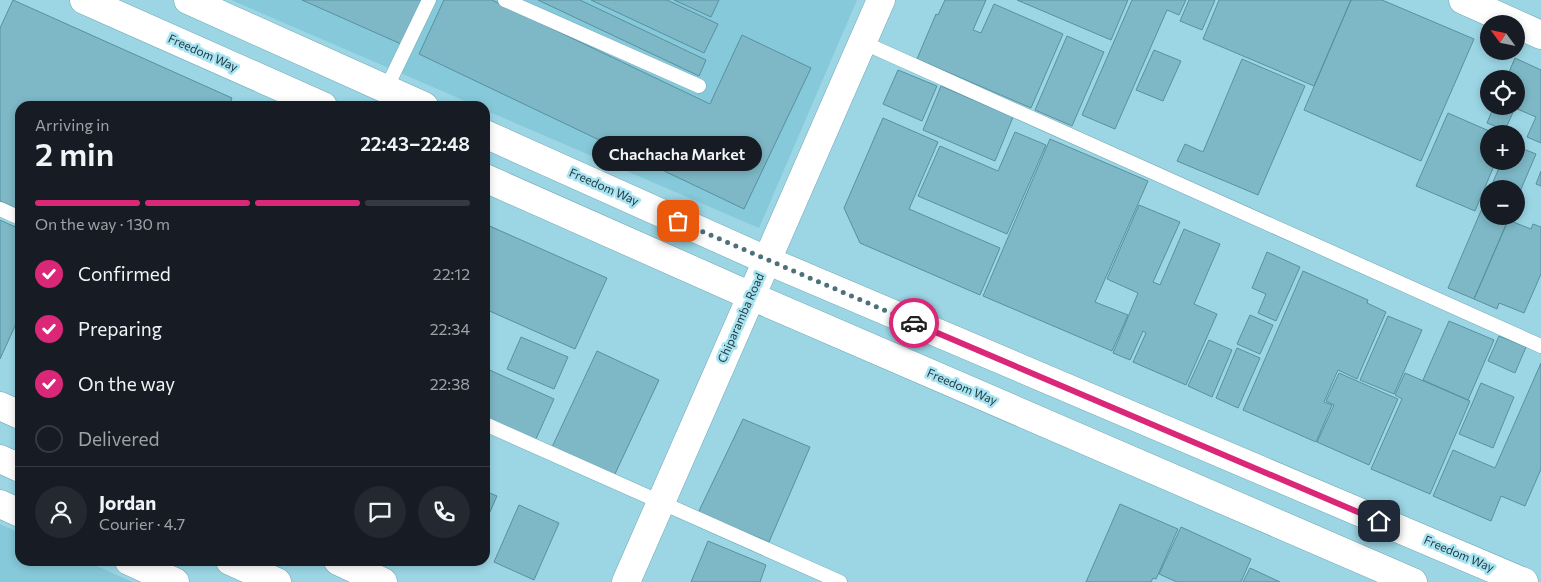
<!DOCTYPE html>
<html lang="en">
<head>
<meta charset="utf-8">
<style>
  :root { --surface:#171b24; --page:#242831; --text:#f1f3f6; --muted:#9ea1a6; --line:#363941; --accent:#db2777 }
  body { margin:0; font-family:Commissioner,sans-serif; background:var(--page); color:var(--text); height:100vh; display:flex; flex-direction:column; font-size:19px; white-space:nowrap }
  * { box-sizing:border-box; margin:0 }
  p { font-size:16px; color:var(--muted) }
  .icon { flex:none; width:28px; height:28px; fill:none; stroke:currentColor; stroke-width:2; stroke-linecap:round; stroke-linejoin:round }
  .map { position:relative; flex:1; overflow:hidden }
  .sheet { position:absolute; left:15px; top:101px; width:475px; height:465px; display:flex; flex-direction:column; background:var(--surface); border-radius:15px; box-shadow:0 2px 8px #0003 }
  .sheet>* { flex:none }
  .needle { width:32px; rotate:303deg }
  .fabs { position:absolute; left:1480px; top:15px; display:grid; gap:10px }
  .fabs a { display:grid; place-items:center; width:45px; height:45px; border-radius:50%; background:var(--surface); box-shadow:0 2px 8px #0003; font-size:25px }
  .pin { position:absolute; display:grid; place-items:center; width:42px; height:42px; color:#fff; margin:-21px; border-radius:10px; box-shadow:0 2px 8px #0006 }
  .courier { position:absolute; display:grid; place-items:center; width:50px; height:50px; margin:-25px; border:4px solid #db2777; border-radius:50%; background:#fff; color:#222; box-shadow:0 1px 6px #0007 }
  .bubble { position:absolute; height:35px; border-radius:18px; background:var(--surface); box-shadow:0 2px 8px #0003; font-size:16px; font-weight:600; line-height:35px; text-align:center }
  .overview em { font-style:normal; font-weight:600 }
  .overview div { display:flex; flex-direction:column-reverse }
  .overview { display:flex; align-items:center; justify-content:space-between; height:85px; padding:0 20px }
  h1 { font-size:32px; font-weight:600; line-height:38px }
  .bar { display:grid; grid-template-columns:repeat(4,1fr); gap:8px 5px; align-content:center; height:60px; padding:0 20px }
  .bar i { height:6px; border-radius:4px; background:var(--line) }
  .bar .on { background:var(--accent) }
  .bar p { grid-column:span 4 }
  .line { display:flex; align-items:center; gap:12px; padding:0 20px; border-top:1px solid var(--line) }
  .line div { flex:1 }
  .round { display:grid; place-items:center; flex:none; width:52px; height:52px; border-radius:26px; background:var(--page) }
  ol { padding:0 20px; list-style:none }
  li { display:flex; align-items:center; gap:15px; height:55px }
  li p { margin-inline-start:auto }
  li .icon { padding:5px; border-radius:50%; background:var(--accent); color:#fff; stroke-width:4 }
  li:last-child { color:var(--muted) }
  li i { width:28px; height:28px; border:2px solid var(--line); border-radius:50% }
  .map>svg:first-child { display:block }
  .built { fill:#86c9da }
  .building { fill:#7eb8c6; stroke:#58909e }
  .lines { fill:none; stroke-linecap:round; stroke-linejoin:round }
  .lane-casing { stroke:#6fa9b6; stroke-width:15 }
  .street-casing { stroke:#6fa9b6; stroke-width:29 }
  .secondary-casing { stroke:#6fa9b6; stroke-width:29 }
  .primary-casing { stroke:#6fa9b6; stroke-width:29 }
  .lane { stroke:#fff; stroke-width:14 }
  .street { stroke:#fff; stroke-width:28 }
  .secondary { stroke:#fff; stroke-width:28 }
  .primary { stroke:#fff; stroke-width:28 }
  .done { stroke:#4d717a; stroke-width:5; stroke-dasharray:0 9 }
  .route { stroke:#db2777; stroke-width:6 }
  .labels { text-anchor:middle; stroke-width:5; stroke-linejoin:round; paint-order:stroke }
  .street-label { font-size:12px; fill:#233b41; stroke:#a8e3f2 }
</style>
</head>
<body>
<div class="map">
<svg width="1541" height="582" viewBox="0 0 1541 582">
  <rect width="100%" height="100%" fill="#9cd6e5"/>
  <path class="built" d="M231,0H857L759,228L485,110V106H477Z
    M0,524L20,533V561H85L133,582H0Z"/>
  <path class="building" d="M13,0L232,98L229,106H20V210L0,201V28Z
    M302,0H422L401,44Z
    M444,0H492L710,104L742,35L811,68L744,209L419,54Z
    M538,0H580L706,60L699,76Z
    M591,0H667L718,24L704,53Z
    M674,0H719L711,17Z
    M945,0H986L973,30L981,33L994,4L1063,34L1031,108L917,59L936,14L938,15Z
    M1017,0H1128L1111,40Z
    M1132,0H1186L1179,15L1167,10L1115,129L1082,115Z
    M1189,0H1215L1202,30L1180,21Z
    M1219,0H1351L1314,86L1203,39Z
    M1351,0H1382L1474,39L1421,161L1304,110Z
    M1067,36L1104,52L1072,126L1035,110Z
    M1154,50L1181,61L1163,101L1136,90Z
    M1515,58L1541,70V143L1527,137L1536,117L1515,108L1505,130L1487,123L1494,106H1516V79H1506Z
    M1242,59L1305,86L1258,195L1177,161L1185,144L1203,152Z
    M898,70L937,86L922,121L883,104Z
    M941,86L1013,117L995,161L923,130Z
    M1448,113L1496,134H1489V161H1496L1475,211L1416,186Z
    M883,118L938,142L909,209L1000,248L980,295L860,243L844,208Z
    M1015,132L1046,145L1007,234L918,196L940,146L998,171Z
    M1050,139L1148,181L1095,302L1128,315L1112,351L983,296Z
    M1516,146L1536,154L1516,201V189H1490L1502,161H1516Z
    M1541,171V186L1536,184Z
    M1489,192V216H1510L1474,299L1448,288Z
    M1139,205L1180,222L1153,282L1160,285L1184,229L1220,244L1194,304L1217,314L1186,385L1133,362L1146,333L1143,331L1130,360L1113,353L1138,293L1107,279Z
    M0,220L20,229V315L0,359Z
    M1508,220L1531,229L1533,224L1541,227V274L1524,313L1499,303L1497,309L1474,299Z
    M485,224L607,278L575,349L485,309Z
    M1267,252L1300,267L1276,321L1258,313L1266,294L1252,288Z
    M1303,271L1368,300L1367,303L1386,312L1357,379L1338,370L1324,402L1332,405L1316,442L1243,410Z
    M1250,315L1273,325L1260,354L1237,344Z
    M1388,316L1422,330L1394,394L1360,380Z
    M1449,321L1494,340L1468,400L1423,380Z
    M1499,336L1526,347L1515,373L1488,361Z
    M521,337L568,357L554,389L507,369Z
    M1209,340L1232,350L1212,397L1188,386Z
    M1237,348L1260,358L1238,408L1216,398Z
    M597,351L659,380L614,476L552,447Z
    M1541,363V469L1525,506L1501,496L1491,521L1433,496L1453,450L1495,468Z
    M485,368L554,399L535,441L485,418Z
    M1339,373L1398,399L1369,465L1317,442L1334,405L1326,401Z
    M1405,373L1470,401L1430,494L1371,469L1402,399L1395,395Z
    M1481,383L1514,397L1493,448L1459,434Z
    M743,419L810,447L769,542L698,513Z
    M485,491L497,496L485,523Z
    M1120,504L1178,529L1156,579L1153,578L1151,582H1086Z
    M519,505L559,523L534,580L494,562Z
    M1181,527L1251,559L1241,582H1177L1159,574Z
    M708,541L766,565L760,582H691Z
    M1250,568L1280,582H1243Z"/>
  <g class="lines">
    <g class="lane-casing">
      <path id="lane" d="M505,0L699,86
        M862,42L1541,346
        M386,89L429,0
        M0,209L20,218
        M485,424L840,582"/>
    </g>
    <g class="street-casing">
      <path id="street" d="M0,406L20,415
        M338,561L383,582"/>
    </g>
    <g class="secondary-casing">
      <path id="secondary" d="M84,0L323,106
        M188,0L424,106
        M1463,0L1541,35
        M485,134L766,260L1524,582
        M485,178L751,296L1413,582
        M626,582L881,0"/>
    </g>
    <g class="primary-casing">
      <path id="primary" d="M0,459L20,468
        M0,504L20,513
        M129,561L175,582
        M230,561L277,582"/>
    </g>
    <use href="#lane" class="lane"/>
    <use href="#street" class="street"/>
    <use href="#secondary" class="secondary"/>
    <use href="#primary" class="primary"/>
  </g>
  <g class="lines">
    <path class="done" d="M678,221L914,323"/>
    <path class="route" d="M914,323L1379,521"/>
  </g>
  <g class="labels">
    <g class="street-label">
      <text transform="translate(203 53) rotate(24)" y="4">Freedom Way</text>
      <text transform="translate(604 187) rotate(24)" y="4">Freedom Way</text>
      <text transform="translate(741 318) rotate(-66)" y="4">Chiparamba Road</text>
      <text transform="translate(962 387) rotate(23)" y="4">Freedom Way</text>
      <text transform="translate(1459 554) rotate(23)" y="4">Freedom Way</text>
    </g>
  </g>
</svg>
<div class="fabs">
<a><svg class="needle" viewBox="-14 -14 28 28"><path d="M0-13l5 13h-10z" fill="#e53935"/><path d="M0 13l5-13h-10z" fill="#9ea1a6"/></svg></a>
<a><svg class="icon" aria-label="locate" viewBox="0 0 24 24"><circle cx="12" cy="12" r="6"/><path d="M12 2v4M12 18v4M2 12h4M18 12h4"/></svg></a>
<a>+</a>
<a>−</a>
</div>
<div class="pin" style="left:678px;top:221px;background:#ea580c"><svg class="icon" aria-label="bag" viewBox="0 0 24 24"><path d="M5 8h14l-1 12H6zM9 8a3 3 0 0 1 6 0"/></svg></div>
<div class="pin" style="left:1379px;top:521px;background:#1f2937"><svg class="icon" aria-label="home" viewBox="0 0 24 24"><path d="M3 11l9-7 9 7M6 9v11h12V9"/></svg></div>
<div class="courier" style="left:914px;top:323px"><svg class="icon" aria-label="car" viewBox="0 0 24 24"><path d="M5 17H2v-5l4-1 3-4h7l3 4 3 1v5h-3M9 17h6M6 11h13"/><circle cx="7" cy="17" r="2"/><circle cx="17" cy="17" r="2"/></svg></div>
<div class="bubble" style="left:592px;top:136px;width:170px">Chachacha Market</div>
<section class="sheet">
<div class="overview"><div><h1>2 min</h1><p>Arriving in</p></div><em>22:43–22:48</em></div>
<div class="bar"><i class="on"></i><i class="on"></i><i class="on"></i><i></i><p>On the way · 130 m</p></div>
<ol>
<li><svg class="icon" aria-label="check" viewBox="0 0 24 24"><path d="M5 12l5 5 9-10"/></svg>Confirmed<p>22:12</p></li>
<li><svg class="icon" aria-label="check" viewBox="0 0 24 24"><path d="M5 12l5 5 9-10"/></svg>Preparing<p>22:34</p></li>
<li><svg class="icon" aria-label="check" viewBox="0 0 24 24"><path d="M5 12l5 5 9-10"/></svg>On the way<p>22:38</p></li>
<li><i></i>Delivered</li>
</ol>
<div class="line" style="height:90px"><a class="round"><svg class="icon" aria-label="person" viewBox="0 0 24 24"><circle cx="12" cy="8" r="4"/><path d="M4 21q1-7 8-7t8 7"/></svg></a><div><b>Jordan</b><p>Courier · 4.7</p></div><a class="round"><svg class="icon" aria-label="chat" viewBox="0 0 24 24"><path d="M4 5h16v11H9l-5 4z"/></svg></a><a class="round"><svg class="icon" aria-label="phone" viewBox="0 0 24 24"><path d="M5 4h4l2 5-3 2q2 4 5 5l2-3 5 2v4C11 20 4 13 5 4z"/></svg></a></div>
</section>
</div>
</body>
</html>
